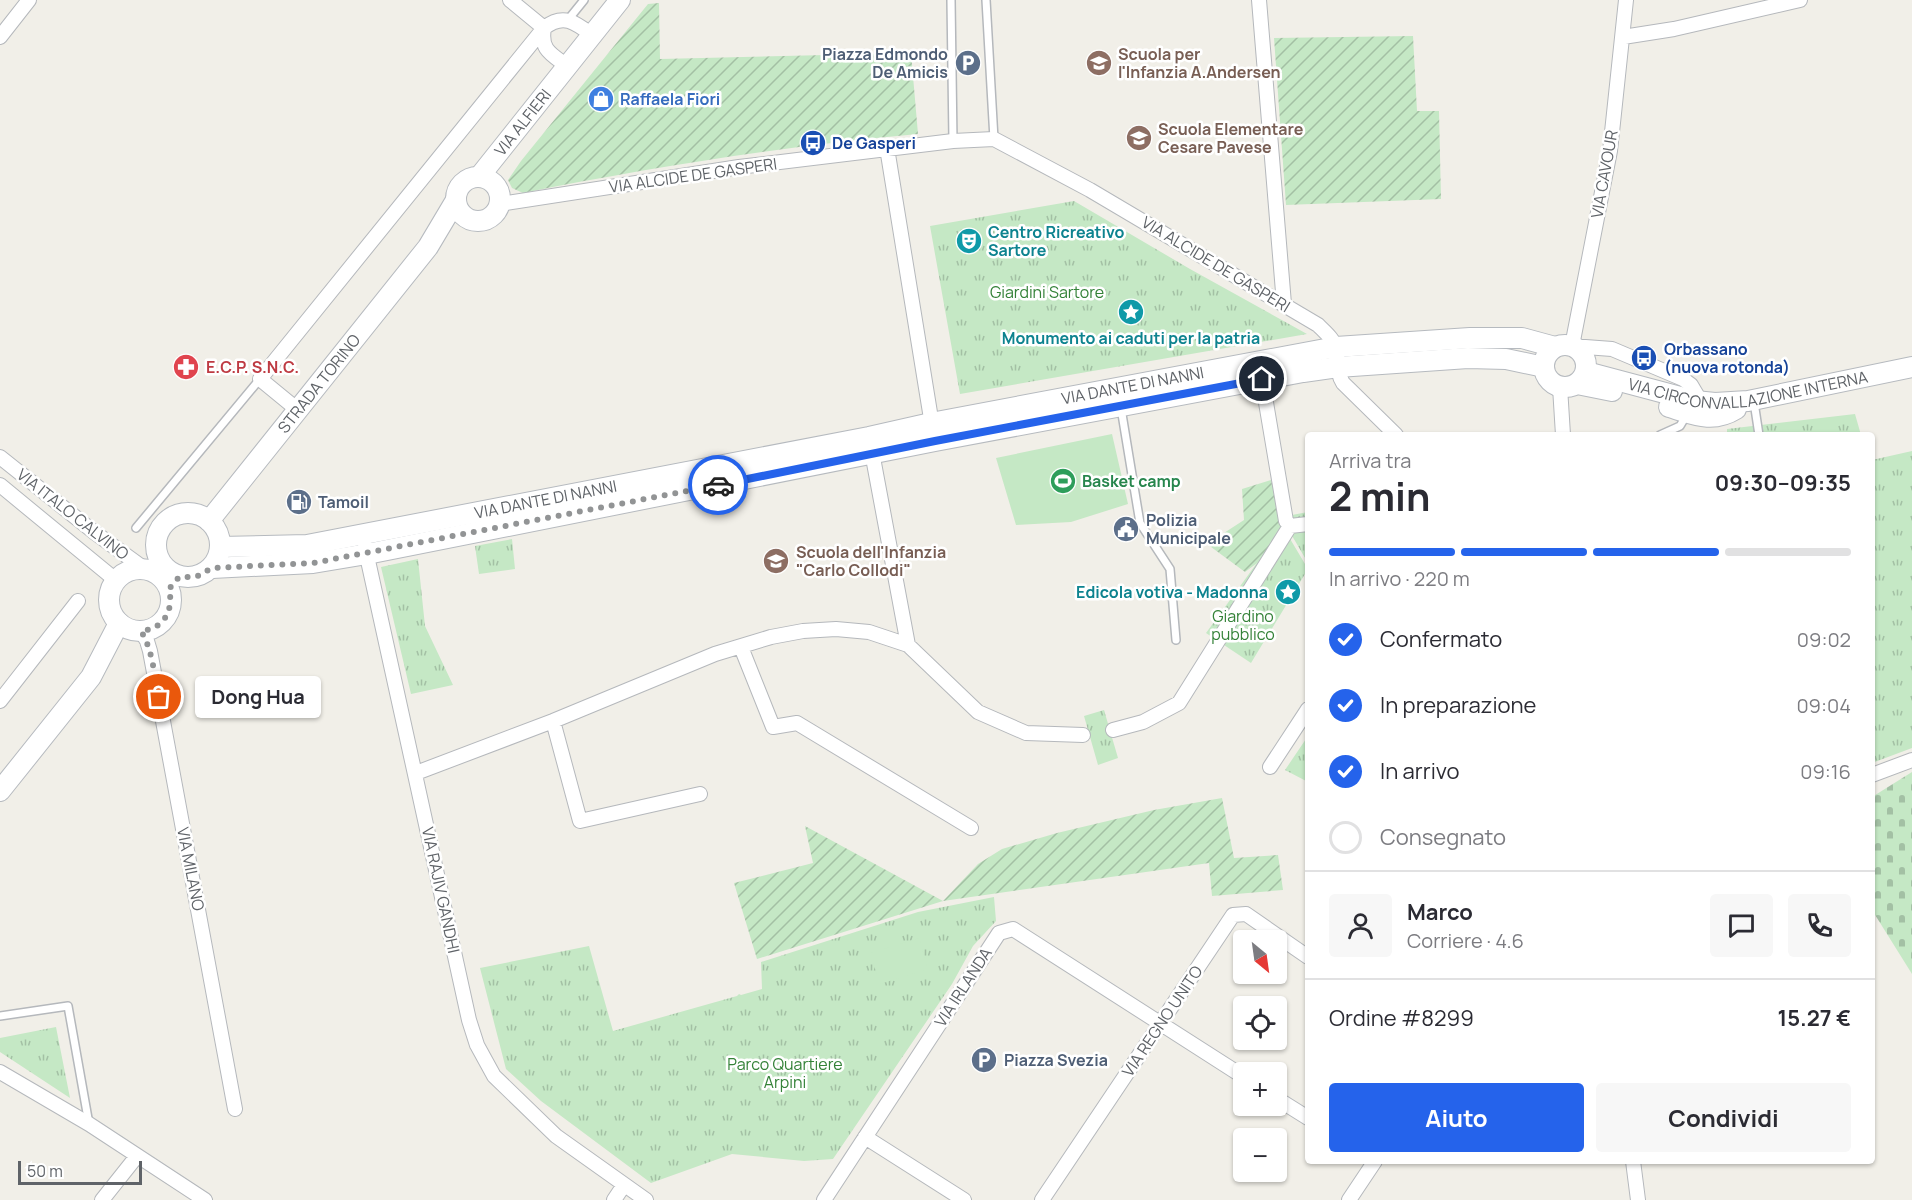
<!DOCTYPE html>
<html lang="it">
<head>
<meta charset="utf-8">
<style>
  :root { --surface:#fff; --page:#f7f7f7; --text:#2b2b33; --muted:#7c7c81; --line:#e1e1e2; --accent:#2563eb }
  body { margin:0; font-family:Manrope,sans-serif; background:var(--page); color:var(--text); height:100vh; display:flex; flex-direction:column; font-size:22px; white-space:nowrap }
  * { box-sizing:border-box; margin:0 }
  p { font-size:20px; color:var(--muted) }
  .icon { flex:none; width:33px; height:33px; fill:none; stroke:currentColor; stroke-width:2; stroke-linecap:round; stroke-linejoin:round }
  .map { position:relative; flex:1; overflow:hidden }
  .details { position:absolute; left:1305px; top:432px; width:570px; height:732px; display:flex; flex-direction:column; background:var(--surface); border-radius:6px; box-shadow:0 2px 4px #0004 }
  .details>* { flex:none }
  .needle { width:39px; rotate:151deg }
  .controls { position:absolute; left:1233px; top:930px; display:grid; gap:12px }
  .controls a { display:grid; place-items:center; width:54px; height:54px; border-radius:6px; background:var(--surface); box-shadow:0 2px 4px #0004; font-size:30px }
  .scale { position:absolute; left:18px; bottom:15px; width:124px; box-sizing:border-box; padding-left:6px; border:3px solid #5f6368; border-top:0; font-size:16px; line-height:21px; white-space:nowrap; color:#5f6368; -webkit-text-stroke:4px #fff; paint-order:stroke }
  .pin { position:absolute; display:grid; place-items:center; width:51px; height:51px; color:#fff; margin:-26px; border:3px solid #fff; border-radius:50%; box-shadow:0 2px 6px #0007 }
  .courier { position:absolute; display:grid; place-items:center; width:60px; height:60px; margin:-30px; border:4px solid #2563eb; border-radius:50%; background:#fff; color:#222; box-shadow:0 2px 8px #0007 }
  .bubble { position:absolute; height:42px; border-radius:6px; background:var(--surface); box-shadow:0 2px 4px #0004; font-size:20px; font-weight:700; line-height:42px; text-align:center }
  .summary em { font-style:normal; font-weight:700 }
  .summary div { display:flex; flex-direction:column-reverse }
  .summary { display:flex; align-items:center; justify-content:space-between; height:102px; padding:0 24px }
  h1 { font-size:39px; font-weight:700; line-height:45px }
  .bar { display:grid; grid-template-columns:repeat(4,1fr); gap:9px 6px; align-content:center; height:72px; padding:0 24px }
  .bar i { height:8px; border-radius:4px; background:var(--line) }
  .bar .current { background:var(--accent) }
  .bar p { grid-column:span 4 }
  .line { display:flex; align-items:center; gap:15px; padding:0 24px; border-top:2px solid var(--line) }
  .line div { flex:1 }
  .round { display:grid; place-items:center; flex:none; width:63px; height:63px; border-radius:6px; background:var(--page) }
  ol { padding:0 24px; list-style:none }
  li { display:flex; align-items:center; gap:18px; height:66px }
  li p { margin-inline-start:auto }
  li .icon { padding:6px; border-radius:50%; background:var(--accent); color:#fff; stroke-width:4 }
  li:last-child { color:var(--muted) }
  li i { width:33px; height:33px; border:3px solid var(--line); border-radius:50% }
  .button { display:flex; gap:12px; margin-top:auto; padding:12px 24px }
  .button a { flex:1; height:69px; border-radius:6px; background:var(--accent); color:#fff; font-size:24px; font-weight:700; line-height:69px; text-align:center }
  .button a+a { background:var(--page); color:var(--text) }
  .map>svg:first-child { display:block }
  .grass { fill:url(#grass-tufts) }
  .cemetery { fill:url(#cemetery-stones) }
  .garden { fill:url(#garden-furrows) }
  .pitch { fill:#c5e8c5 }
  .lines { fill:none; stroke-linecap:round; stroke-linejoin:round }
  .lane-casing { stroke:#b5b8bc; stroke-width:10 }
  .street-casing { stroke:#b5b8bc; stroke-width:16 }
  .secondary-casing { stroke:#b6babf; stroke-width:22 }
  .lane { stroke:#fff; stroke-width:7 }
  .street { stroke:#fff; stroke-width:14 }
  .secondary { stroke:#fff; stroke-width:20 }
  .done { stroke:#929495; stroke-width:6; stroke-dasharray:0 10.8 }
  .route { stroke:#2563eb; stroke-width:8 }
  .labels { text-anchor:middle; stroke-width:5; stroke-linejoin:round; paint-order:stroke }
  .service-label { font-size:16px; font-weight:bold; fill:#4e5e75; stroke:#fff; text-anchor:start }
  .education-label { font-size:16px; font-weight:bold; fill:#785e54; stroke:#fff; text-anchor:start }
  .shop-label { font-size:16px; font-weight:bold; fill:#366cbe; stroke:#fff; text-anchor:start }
  .street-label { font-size:16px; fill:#5f6368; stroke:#fff }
  .transit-label { font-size:16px; font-weight:bold; fill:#164399; stroke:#fff; text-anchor:start }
  .culture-label { font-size:16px; font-weight:bold; fill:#0d838f; stroke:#fff; text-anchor:start }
  .park-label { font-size:16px; fill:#348238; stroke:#fff }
  .health-label { font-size:16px; font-weight:bold; fill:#be3a42; stroke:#fff; text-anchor:start }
  .leisure-label { font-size:16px; font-weight:bold; fill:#27864d; stroke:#fff; text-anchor:start }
</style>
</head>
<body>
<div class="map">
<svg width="1912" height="1200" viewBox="0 0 1912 1200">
  <defs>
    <pattern id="grass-tufts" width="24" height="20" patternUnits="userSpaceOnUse" patternTransform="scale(1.5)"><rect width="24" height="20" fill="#c5e8c5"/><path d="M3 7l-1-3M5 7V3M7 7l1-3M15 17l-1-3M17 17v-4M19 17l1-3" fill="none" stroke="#a3c0a4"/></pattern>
    <pattern id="cemetery-stones" width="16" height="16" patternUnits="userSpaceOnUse" patternTransform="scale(1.5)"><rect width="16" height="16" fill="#c5e8c5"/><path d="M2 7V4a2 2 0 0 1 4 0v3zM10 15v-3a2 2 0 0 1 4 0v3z" fill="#a3c0a4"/></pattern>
    <pattern id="garden-furrows" width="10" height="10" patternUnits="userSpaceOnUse" patternTransform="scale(1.5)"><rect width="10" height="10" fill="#c5e8c5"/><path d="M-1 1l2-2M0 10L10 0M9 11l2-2" fill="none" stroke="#a3c0a4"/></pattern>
  </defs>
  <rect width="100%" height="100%" fill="#f1efe8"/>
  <path class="grass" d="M1074,201L1190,269L1307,334L960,394L930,226Z
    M1855,414L1861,435H1727V429Z
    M1912,451V748L1872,763V460Z
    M1308,512V563L1281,517Z
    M1283,527L1308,569L1251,663L1206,633Z
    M512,539L515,569L479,574L475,546Z
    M418,559L425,626L453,685L411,694L381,567Z
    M1104,710L1118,758L1098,765L1084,716Z
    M1308,736V782L1285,770Z
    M994,897L996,921L973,946L952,984L833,1159L804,1161L732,1154L651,1183L541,1101L506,1069L480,968L589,946L613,1031L737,996L739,994L741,995L762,989L761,962L918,912Z
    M56,1027L70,1098L0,1052V1038Z"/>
  <path class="cemetery" d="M1912,772V974L1872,910V797Z"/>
  <path class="garden" d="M659,3L660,59L911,53L918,134C786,146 653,167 523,193L512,188L508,180L521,161L648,4Z
    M1413,36L1417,111H1439L1441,199L1286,205L1274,38Z
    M1271,480L1283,526L1264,558L1245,572L1207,544L1244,520L1242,489Z
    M1222,798L1234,858L1278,855L1283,890L1212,896L1209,863L943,901L757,959L734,883L813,863L805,826L943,901L978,864L1002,849L1057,833L1154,810Z"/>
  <path class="pitch" d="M1112,434L1128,504L1071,522L1016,525L996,458Z
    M919,938L928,969L880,984L870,953Z"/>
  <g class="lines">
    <g class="lane-casing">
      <path id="lane" d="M951,0L953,141
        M986,0L994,139
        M567,21L584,0
        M1754,402L1759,435
        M1121,408L1140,523L1170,569L1176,640
        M1660,435L1680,426L1686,416
        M136,528L260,379
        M0,1016L68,1006L89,1124"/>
    </g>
    <g class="street-casing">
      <path id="street" d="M1259,0L1284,304
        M1626,0L1610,151L1572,346L1612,349L1683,379L1691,385L1701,402
        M0,37L29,0
        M1623,37L1674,29L1800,0
        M567,66C551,54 540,50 544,28C563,13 575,22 592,35
        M887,148L933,431
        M500,204L739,167L953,141L994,139L1090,190L1318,325C1325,332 1334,339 1336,349C1339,361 1336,372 1343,383L1396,435
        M1262,379L1286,521
        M1560,387L1563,435
        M299,411L260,379L544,28L510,0
        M871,447L908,645
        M0,457L94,532L146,570
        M0,485L112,577L115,581
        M365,547L469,1020L477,1045L494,1076L556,1136L646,1200
        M141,631L147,641L150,651L235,1109
        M741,647L773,727L797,723L971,828
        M0,701L78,601
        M553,721L580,821L700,794
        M1113,730L1143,722L1179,703L1290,526L1308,524
        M1270,767L1308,709
        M416,773L553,721L715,654L771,637L803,631L836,629L869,632L908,645L978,712L1026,733L1083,735
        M1872,775L1912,760
        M0,1072L89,1124L205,1200
        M1276,1098L1308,1118
        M865,1137L964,1200
        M1633,1161L1638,1200
        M102,1200L137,1156
        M614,1200L624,1185
        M824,1200L999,933L1013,929L1244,1077
        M1042,1200L1233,915L1246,914L1308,957
        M1349,1200L1375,1161"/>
    </g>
    <g class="secondary-casing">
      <g id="secondary">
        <circle cx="478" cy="199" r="22"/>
        <path id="s1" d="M479,177L620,0"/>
        <circle cx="1565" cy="366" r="21"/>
        <path id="s2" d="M1586,372L1695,401L1715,403L1748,401L1912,367"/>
        <path d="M1577,384L1612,391"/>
        <path d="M1669,407C1693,414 1712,424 1736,409"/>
        <circle cx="188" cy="545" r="32"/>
        <path id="s3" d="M209,521L428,247L456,200"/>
        <path id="s4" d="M220,547L307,545L869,437L931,423L1336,347L1470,338H1522L1555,347"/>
        <path d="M212,568L313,563L367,554L935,441L1303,372L1338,367L1468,358L1506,359L1544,367"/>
        <circle cx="140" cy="600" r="31"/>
        <path d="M0,791L91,677L119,623"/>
      </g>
    </g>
    <use href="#lane" class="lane"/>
    <use href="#street" class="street"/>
    <use href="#secondary" class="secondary"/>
  </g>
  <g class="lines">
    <path class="done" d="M159,697C154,675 153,651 141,631C164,629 174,610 169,589L179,577H196L212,568L313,563L718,485"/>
    <path class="route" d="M718,485L935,441L1262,379"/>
  </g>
  <defs>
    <g id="parking-disc" transform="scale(1.35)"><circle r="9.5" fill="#5c6f8a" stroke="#fff"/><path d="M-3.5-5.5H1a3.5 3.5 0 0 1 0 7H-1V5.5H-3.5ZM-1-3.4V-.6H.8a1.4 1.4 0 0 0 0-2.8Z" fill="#fff"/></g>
    <g id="school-disc" transform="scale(1.35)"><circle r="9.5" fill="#8d6e63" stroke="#fff"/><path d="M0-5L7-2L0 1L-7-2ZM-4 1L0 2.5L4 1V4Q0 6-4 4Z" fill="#fff"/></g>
    <g id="shop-disc" transform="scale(1.35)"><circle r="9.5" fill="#3f7fe0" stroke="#fff"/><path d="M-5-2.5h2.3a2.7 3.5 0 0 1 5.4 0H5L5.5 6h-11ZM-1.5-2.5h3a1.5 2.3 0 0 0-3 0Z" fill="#fff"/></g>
    <g id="bus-disc" transform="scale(1.35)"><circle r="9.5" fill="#1a4fb4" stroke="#fff"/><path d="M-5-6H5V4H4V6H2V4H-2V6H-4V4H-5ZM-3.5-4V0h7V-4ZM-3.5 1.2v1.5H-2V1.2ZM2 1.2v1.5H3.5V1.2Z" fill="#fff"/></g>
    <g id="theatre-disc" transform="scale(1.35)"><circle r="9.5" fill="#0f9aa8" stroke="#fff"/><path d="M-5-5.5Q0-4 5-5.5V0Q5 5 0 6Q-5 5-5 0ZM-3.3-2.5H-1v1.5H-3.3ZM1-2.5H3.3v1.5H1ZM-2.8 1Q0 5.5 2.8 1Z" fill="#fff"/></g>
    <g id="sight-disc" transform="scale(1.35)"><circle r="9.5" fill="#0f9aa8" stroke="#fff"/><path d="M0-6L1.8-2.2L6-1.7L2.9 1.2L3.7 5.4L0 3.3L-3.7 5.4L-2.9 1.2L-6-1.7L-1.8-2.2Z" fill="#fff"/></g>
    <g id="pharmacy-disc" transform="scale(1.35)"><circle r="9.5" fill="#e0444e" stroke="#fff"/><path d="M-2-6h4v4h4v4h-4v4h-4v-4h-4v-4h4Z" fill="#fff"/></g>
    <g id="stadium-disc" transform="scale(1.35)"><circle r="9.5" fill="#2e9e5b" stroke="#fff"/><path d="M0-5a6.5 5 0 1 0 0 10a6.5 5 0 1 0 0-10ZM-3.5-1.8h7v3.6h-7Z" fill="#fff"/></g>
    <g id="fuel-disc" transform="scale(1.35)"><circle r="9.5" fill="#5c6f8a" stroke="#fff"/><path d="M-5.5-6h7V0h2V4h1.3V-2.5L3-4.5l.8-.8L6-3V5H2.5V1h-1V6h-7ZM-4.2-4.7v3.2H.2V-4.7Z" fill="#fff"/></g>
    <g id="civic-disc" transform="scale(1.35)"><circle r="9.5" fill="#5c6f8a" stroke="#fff"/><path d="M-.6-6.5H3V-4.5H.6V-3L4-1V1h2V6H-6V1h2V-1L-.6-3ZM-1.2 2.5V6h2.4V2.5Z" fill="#fff"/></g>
  </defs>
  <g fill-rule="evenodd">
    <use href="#parking-disc" x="968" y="63"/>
    <use href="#school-disc" x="1099" y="63"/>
    <use href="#shop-disc" x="601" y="99"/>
    <use href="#school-disc" x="1139" y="138"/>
    <use href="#bus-disc" x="813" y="143"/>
    <use href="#theatre-disc" x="969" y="241"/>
    <use href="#sight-disc" x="1131" y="312"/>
    <use href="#bus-disc" x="1644" y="358"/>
    <use href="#pharmacy-disc" x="186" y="367"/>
    <use href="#stadium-disc" x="1063" y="481"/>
    <use href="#fuel-disc" x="299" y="502"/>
    <use href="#civic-disc" x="1126" y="529"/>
    <use href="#school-disc" x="776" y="561"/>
    <use href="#sight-disc" x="1288" y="592"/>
    <use href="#parking-disc" x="984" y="1060"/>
  </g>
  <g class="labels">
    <g class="service-label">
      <text x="948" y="60" text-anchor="end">Piazza Edmondo<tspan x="948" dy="18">De Amicis</tspan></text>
      <text x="318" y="508">Tamoil</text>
      <text x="1146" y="526">Polizia<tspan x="1146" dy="18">Municipale</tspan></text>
      <text x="1004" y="1066">Piazza Svezia</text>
    </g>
    <g class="education-label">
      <text x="1118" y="60">Scuola per<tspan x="1118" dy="18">l'Infanzia A.Andersen</tspan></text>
      <text x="1158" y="135">Scuola Elementare<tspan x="1158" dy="18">Cesare Pavese</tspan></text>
      <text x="796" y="558">Scuola dell'Infanzia<tspan x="796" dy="18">"Carlo Collodi"</tspan></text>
    </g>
    <g class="shop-label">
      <text x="620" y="105">Raffaela Fiori</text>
    </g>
    <g class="street-label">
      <text dy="6" stroke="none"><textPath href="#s1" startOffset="70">VIA ALFIERI</textPath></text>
      <text transform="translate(1604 174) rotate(-80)" y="6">VIA CAVOUR</text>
      <text transform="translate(693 175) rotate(-8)" y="6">VIA ALCIDE DE GASPERI</text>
      <text transform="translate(1216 264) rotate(31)" y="6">VIA ALCIDE DE GASPERI</text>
      <text dy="6" stroke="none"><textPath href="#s2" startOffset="166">VIA CIRCONVALLAZIONE INTERNA</textPath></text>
      <text dy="6" stroke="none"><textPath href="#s3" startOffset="176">STRADA TORINO</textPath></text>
      <text dy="6" stroke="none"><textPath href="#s4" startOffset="928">VIA DANTE DI NANNI</textPath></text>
      <text dy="6" stroke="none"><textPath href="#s4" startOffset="330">VIA DANTE DI NANNI</textPath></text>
      <text transform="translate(73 514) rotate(38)" y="6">VIA ITALO CALVINO</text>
      <text transform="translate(191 869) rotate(79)" y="6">VIA MILANO</text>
      <text transform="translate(441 890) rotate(78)" y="6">VIA RAJIV GANDHI</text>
      <text transform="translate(963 987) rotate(-57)" y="6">VIA IRLANDA</text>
      <text transform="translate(1162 1021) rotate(-56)" y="6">VIA REGNO UNITO</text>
    </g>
    <g class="transit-label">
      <text x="832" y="149">De Gasperi</text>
      <text x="1664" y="355">Orbassano<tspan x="1664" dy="18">(nuova rotonda)</tspan></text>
    </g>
    <g class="culture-label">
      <text x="988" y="238">Centro Ricreativo<tspan x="988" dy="18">Sartore</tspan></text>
      <text x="1131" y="344" text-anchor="middle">Monumento ai caduti per la patria</text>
      <text x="1268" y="598" text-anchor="end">Edicola votiva - Madonna</text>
    </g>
    <g class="park-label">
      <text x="1047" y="298">Giardini Sartore</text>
      <text x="1243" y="622">Giardino<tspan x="1243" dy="18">pubblico</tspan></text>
      <text x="785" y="1070">Parco Quartiere<tspan x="785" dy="18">Arpini</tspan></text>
    </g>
    <g class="health-label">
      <text x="206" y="373">E.C.P. S.N.C.</text>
    </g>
    <g class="leisure-label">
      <text x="1082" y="487">Basket camp</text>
    </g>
  </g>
</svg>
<div class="controls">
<a><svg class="needle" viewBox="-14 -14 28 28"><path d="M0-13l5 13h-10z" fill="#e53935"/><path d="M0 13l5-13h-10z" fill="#7c7c81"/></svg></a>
<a><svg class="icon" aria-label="locate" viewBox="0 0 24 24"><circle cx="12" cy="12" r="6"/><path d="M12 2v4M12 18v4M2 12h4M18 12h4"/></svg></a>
<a>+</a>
<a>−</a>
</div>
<div class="scale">50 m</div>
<div class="pin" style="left:159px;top:697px;background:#ea580c"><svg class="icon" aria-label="bag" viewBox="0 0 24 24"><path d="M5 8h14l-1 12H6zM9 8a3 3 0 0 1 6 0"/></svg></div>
<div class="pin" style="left:1262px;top:379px;background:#1f2937"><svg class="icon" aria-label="home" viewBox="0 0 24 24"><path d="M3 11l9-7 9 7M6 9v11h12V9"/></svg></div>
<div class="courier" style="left:718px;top:485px"><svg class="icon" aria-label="car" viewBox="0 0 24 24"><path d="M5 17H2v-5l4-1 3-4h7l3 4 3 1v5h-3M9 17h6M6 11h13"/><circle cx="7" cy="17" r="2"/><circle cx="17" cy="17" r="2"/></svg></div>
<div class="bubble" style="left:195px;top:676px;width:126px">Dong Hua</div>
<section class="details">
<div class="summary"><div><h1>2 min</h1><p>Arriva tra</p></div><em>09:30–09:35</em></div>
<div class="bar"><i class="current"></i><i class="current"></i><i class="current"></i><i></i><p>In arrivo · 220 m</p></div>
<ol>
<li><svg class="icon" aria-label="check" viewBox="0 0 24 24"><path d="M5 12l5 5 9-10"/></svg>Confermato<p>09:02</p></li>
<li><svg class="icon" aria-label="check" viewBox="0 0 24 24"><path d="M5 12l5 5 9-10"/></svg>In preparazione<p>09:04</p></li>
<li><svg class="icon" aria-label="check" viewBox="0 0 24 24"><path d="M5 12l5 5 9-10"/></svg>In arrivo<p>09:16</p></li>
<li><i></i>Consegnato</li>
</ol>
<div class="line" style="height:108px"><a class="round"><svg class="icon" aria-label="person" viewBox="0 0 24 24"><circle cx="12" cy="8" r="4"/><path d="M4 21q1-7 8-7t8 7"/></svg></a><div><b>Marco</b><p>Corriere · 4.6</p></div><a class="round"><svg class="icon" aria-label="chat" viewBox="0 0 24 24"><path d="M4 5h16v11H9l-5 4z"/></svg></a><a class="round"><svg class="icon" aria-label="phone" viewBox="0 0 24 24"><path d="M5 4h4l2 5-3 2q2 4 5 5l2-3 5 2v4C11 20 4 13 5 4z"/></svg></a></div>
<div class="line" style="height:78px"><div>Ordine #8299</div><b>15.27 €</b></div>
<div class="button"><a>Aiuto</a><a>Condividi</a></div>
</section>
</div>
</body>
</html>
